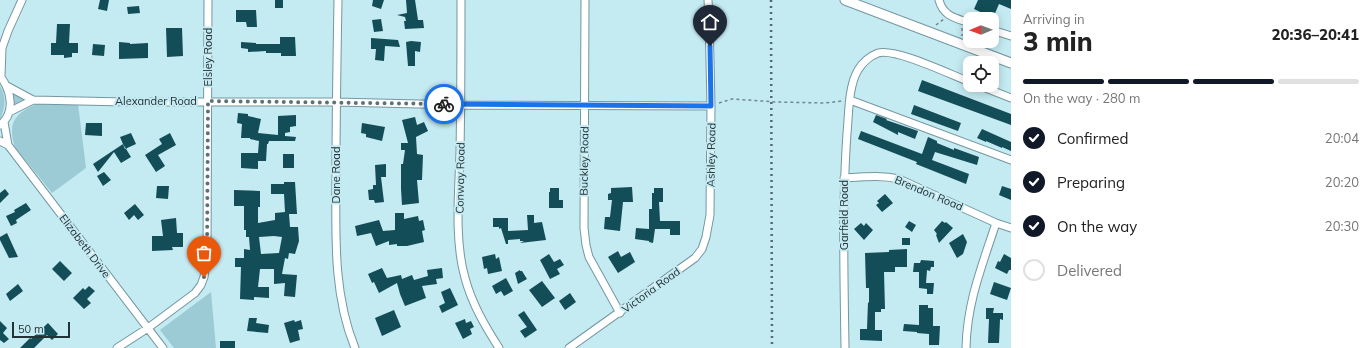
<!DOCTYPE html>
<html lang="en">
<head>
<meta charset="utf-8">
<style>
  :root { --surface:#fff; --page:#f2f2f2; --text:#222; --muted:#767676; --line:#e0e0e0; --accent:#111827 }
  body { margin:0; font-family:Mulish,sans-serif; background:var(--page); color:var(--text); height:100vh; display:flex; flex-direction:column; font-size:15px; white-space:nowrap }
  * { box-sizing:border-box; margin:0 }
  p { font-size:13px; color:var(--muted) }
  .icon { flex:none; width:22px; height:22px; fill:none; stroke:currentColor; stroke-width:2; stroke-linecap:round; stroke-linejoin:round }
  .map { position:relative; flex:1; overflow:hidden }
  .drawer { display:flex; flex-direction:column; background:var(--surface); width:360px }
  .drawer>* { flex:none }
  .needle { width:26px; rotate:269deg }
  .controls { position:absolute; left:963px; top:12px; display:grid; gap:8px }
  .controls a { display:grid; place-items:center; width:36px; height:36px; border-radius:8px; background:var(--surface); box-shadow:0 2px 10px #0003; font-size:20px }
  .scale { position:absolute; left:12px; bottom:10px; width:58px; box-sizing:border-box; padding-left:4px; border:2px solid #233235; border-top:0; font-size:11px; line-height:14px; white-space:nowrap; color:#233235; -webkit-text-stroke:3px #c4eaf2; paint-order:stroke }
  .pin { position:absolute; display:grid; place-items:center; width:34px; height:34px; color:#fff; margin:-41px -17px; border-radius:50% 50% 50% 0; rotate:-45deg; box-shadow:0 0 4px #0007 }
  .pin .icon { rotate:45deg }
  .courier { position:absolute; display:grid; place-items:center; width:40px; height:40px; margin:-20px; border:3px solid #1a73e8; border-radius:50%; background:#fff; color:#222; box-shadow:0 1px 5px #0007 }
  .head em { font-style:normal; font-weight:800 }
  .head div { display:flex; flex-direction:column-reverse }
  .head { display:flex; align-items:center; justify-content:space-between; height:68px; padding:0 12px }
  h1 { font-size:26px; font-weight:800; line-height:30px }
  .bar { display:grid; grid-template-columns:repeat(4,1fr); gap:6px 4px; align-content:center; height:48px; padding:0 12px }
  .bar i { height:5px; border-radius:3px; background:var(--line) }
  .bar .selected { background:var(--accent) }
  .bar p { grid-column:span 4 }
  ol { padding:0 12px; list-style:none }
  li { display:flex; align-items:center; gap:12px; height:44px }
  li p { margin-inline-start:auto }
  li .icon { padding:4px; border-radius:50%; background:var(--accent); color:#fff; stroke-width:4 }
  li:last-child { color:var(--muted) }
  li i { width:22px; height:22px; border:2px solid var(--line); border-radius:50% }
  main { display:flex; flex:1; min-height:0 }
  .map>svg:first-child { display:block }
  .green { fill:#9ccbd5 }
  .building { fill:#134d57; fill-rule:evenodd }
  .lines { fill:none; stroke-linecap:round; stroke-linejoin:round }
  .minor-casing { stroke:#74979f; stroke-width:9 }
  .secondary-casing { stroke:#74979f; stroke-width:11 }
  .path { stroke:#6f898f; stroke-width:1.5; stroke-dasharray:3 3; stroke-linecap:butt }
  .minor { stroke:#fff; stroke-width:7 }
  .secondary { stroke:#fff; stroke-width:9 }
  .rail { stroke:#556b70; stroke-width:2.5; stroke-dasharray:2 4; stroke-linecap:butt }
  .done { stroke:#5b7277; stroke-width:4; stroke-dasharray:0 7.2 }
  .route { stroke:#1a73e8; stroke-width:5 }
  .labels { text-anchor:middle; stroke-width:4; stroke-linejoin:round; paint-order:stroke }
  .street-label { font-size:11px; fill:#233235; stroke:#c4eaf2 }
</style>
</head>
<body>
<main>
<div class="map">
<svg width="1011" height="348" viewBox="0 0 1011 348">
  <rect width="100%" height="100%" fill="#c4eaf2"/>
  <path class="green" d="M0,86C7,97 5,108 0,120Z
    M13,92L27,100L14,107Z
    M37,104H78L86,168L52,193L15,147C7,123 15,113 37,104Z
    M211,292L216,348H174L160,330Z"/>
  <path class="building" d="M100,0H109L107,11L98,9Z
    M275,0H283V8H275Z
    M373,0H384L381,9L372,6Z
    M406,0H415L418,20H423L424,28L405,29L404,21H406L405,17L397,15L407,13Z
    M978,0H1011V9L999,4L993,18L974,9Z
    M139,6L140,13L128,14L127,7Z
    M236,10H256L257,27H247L246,22H236Z
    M381,19L383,31L374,32L372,20Z
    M57,24H70L69,43H78V53H72V57L64,58V55H51V43H56Z
    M166,28H182L183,56L167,57Z
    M280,37H295L296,56H281V53H266V51L248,52V49L241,48V42L256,43V44H280Z
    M371,38L398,40L400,47L385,46L384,61L375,60L376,49H371Z
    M411,41L421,42L420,52L415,51V66H408L406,42Z
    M119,42L130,43V44L148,43V58L119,59Z
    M93,44L105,45L104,56L92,55Z
    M922,80L1011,114V125L918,91Z
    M914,105L961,123L958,131L911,114Z
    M238,113L248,114V116L261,119L258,133L278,135V116L296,115V126L290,127V132L285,133V136L296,137L295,141H269L268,144H267L266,161H258V169L241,168V153H258L259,141L250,139V138H241L242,124L237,123Z
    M876,115L887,119L886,120L918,131L915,139L898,132V135L873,122Z
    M415,117L417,125L424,122L428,131L416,137L417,154L423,155L422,180H417L419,203L402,205L401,189V164H403L405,150H401V143H408L402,120Z
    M86,123H102V136L85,135Z
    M362,123L385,127L382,141L366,137V134L361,133Z
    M982,129L1011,142V151L1002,147V148L986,141V142L977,138Z
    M861,131L922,154L928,137L937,141V143L954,150V148L979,157L977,165L935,152L932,160L969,174L966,184L916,164L917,162L858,139Z
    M131,133L136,144L125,149L120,137Z
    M170,133L176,145L158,155L165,166L156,172L145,155L162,144L159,139Z
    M123,144L131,157L121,163L114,152L98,172L93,164Z
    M283,154H294V168H283Z
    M386,164V177H381L384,202L375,203L374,200H369L368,190L373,189V185H376L375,165Z
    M104,172L111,180L103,186L97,176Z
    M284,182H295L297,214H289L290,227H298L299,241L295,254L289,253L288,259L285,258L282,274L297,275L295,297L284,296L285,283L274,284V269H260L258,287H269V298L254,297V300L240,299L241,267H235V258H244V249L250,250L249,237H246V230H244V206H234V190L260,191V207H258V223L275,220V213L285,212L284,194H271V184H284ZM274,236L282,237L279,253L261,254L259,237Z
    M157,186H169L168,199L156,198Z
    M1002,186L1011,189V200L999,195Z
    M632,187L633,202H623L620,231L604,229L605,217H610L612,200H608V194L611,193V188Z
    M550,188H559V200H563V208H549V192H550Z
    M654,188H663V202H659L660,221H680V235H670V229H655L653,243L649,242V241L635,239L636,228L649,229V209H652V193H654Z
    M5,189L9,194L0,203V193Z
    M885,194L893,203L882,212L876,205L879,203L877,201Z
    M26,203L31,210L16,220L17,223L11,226L6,216L15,212L14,210Z
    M135,204L144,215L138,220L134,215L129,220L124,213Z
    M395,213H404V219L418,216L419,221L423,220L425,230L422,231L424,242L407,246H397V244L389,245V241L376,246L371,233L357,236L355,226L379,220L383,231L395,230Z
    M527,215H534V223L542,222L546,240L520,243L524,241H520V239L508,240V244H506L501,228L499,229V227H493V218H508V231L528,230Z
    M176,218L177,233H183V247H172L173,250L152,251V236H163L161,220Z
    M909,221L916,225L912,232L905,227Z
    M942,221L945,223L946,222L953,228L939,243L936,235L937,234L934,230Z
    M861,223L864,226L866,223L873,230L864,240L854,229Z
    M7,233L18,257L9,258L0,240V237Z
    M963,234L967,242L963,254L957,258L949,243Z
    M902,238H910V245H902Z
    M907,249V267H895V272H884L885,309H881V312H875V330H882V341L860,340V329H867L868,302L869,303V288H866L865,253L889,252V250Z
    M618,251L621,257L630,252L635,262L618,273L608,257Z
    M495,254L496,259L499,257L502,271L488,274L487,268L484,269L482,257Z
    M549,254L554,262L560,259L564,265L557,269L560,274L550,279L540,260Z
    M1004,254L1011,258V270H1009L1007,274L995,268L998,261L1000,262Z
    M921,260L934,261V267H931L930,271L927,270L926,283H934L933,294H927V289L919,288V272H913L914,263H920Z
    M60,261L72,273L64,281L52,269Z
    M382,268L387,278L401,275L402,279L412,275L414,280L428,276L427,270L442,268L443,278L436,279L437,284L422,286L426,298L405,306L400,294L397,283L379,293L374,282L372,283L368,274Z
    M520,270V271H522L527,279L518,284L515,273Z
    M506,278L513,291L504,296L501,291L496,294L492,286Z
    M542,281L555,298L542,307L529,290Z
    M994,282L1011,288L1007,300L990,294Z
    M18,284L23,291L10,301L6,294Z
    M89,286L95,291L87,299L91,303L84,309L73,298L83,288L85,290Z
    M450,288L458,305L442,313L439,306L445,303L441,292Z
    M570,293L576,302L565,310L559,301Z
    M919,305H928V308H933V326H940L939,345H929V334L917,333V332L903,331L904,324L919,325Z
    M986,308H994L993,313H1003V320L1000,319L999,343H988L989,319H986Z
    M394,310L401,327L382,336L375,318Z
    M524,311L537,330L525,338L520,331L527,327L518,315Z
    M249,318H257L256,323L269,325L268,333L247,331Z
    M465,319L466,323L471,321L474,327L470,329L472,334L463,339L455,323Z
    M294,320L295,322L301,320L303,329L298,330L300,340L290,343L284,323Z
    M0,321L7,328L3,333L9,339L4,343L0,340Z
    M48,323L58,334L52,340L47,335L34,348H20L30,338L31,339Z
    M220,341H235V348H220Z"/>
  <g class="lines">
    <g class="minor-casing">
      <path id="minor" d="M338,0C337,57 336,114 336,171C336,230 332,292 355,348
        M461,0C461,50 461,101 460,151C459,191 454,240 465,278C472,304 485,326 499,348
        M585,0L584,228L586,245L589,257L620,313
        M939,0C943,16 955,18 970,23
        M992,30L1011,36
        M0,76C11,90 16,113 0,125
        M1,76L2,48L8,31L22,0
        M978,85L1011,98
        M7,86L33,100L126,102H336L461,105L711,106
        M850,100L1011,160
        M9,112L33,100
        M4,122L8,145
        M0,141L8,145L163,348
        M844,178C863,177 881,175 899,179L996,223L1011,228
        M117,348L148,328L195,293L201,285L204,277L207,256L208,0
        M569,348L695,258L702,249L706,237L710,215L711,106L709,16L708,0
        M845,348C844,276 842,204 847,133C849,114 848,87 858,70C862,63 870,56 878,53C896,48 951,75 970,82
        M966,348C967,302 982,266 996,223"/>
    </g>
    <g class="secondary-casing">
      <path id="secondary" d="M845,0L1011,63"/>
    </g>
    <path class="path" d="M936,25L944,19
      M962,28V36
      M719,103L732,99L777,102L825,103L842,101"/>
    <use href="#minor" class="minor"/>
    <use href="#secondary" class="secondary"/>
    <path class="rail" d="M771,0L772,348"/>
  </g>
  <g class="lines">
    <path class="done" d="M204,277L207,256L208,101L444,104"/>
    <path class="route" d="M444,104L711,106L710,46"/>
  </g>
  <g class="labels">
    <g class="street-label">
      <text transform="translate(208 57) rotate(-90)" y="4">Elsley Road</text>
      <text x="156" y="105">Alexander Road</text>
      <text transform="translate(711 155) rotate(-89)" y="4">Ashley Road</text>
      <text transform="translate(584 161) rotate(-89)" y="4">Buckley Road</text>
      <text transform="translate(336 175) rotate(-90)" y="4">Dane Road</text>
      <text transform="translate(460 178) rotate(-89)" y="4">Conway Road</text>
      <text transform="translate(929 193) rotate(23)" y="4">Brendon Road</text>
      <text transform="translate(844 215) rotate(-90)" y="4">Garfield Road</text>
      <text transform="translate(85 246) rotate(53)" y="4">Elizabeth Drive</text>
      <text transform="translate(651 290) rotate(-36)" y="4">Victoria Road</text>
    </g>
  </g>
</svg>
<div class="controls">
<a><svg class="needle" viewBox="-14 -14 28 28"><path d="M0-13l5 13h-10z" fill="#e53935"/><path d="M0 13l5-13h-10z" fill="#767676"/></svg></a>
<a><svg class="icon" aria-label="locate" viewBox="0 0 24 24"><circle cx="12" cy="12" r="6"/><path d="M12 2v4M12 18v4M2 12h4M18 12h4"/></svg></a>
</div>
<div class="scale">50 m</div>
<div class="pin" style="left:204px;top:277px;background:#ea580c"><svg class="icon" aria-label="bag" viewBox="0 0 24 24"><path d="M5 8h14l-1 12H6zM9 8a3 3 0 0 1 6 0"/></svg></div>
<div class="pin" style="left:710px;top:46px;background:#1f2937"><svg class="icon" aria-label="home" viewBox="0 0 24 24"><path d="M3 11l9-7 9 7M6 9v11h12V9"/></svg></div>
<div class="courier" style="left:444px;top:104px"><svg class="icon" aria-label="bike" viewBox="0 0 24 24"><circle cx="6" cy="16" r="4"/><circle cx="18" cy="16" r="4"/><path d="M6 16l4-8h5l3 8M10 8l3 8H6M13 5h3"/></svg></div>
</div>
<section class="drawer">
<div class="head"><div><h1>3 min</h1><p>Arriving in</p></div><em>20:36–20:41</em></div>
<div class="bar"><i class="selected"></i><i class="selected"></i><i class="selected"></i><i></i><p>On the way · 280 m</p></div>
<ol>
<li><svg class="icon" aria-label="check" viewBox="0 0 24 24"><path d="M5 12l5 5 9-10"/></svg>Confirmed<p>20:04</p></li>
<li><svg class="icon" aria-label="check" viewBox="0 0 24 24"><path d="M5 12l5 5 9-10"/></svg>Preparing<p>20:20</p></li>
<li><svg class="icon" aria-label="check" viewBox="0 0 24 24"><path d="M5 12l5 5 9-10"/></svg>On the way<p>20:30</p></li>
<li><i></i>Delivered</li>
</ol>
</section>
</main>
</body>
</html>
